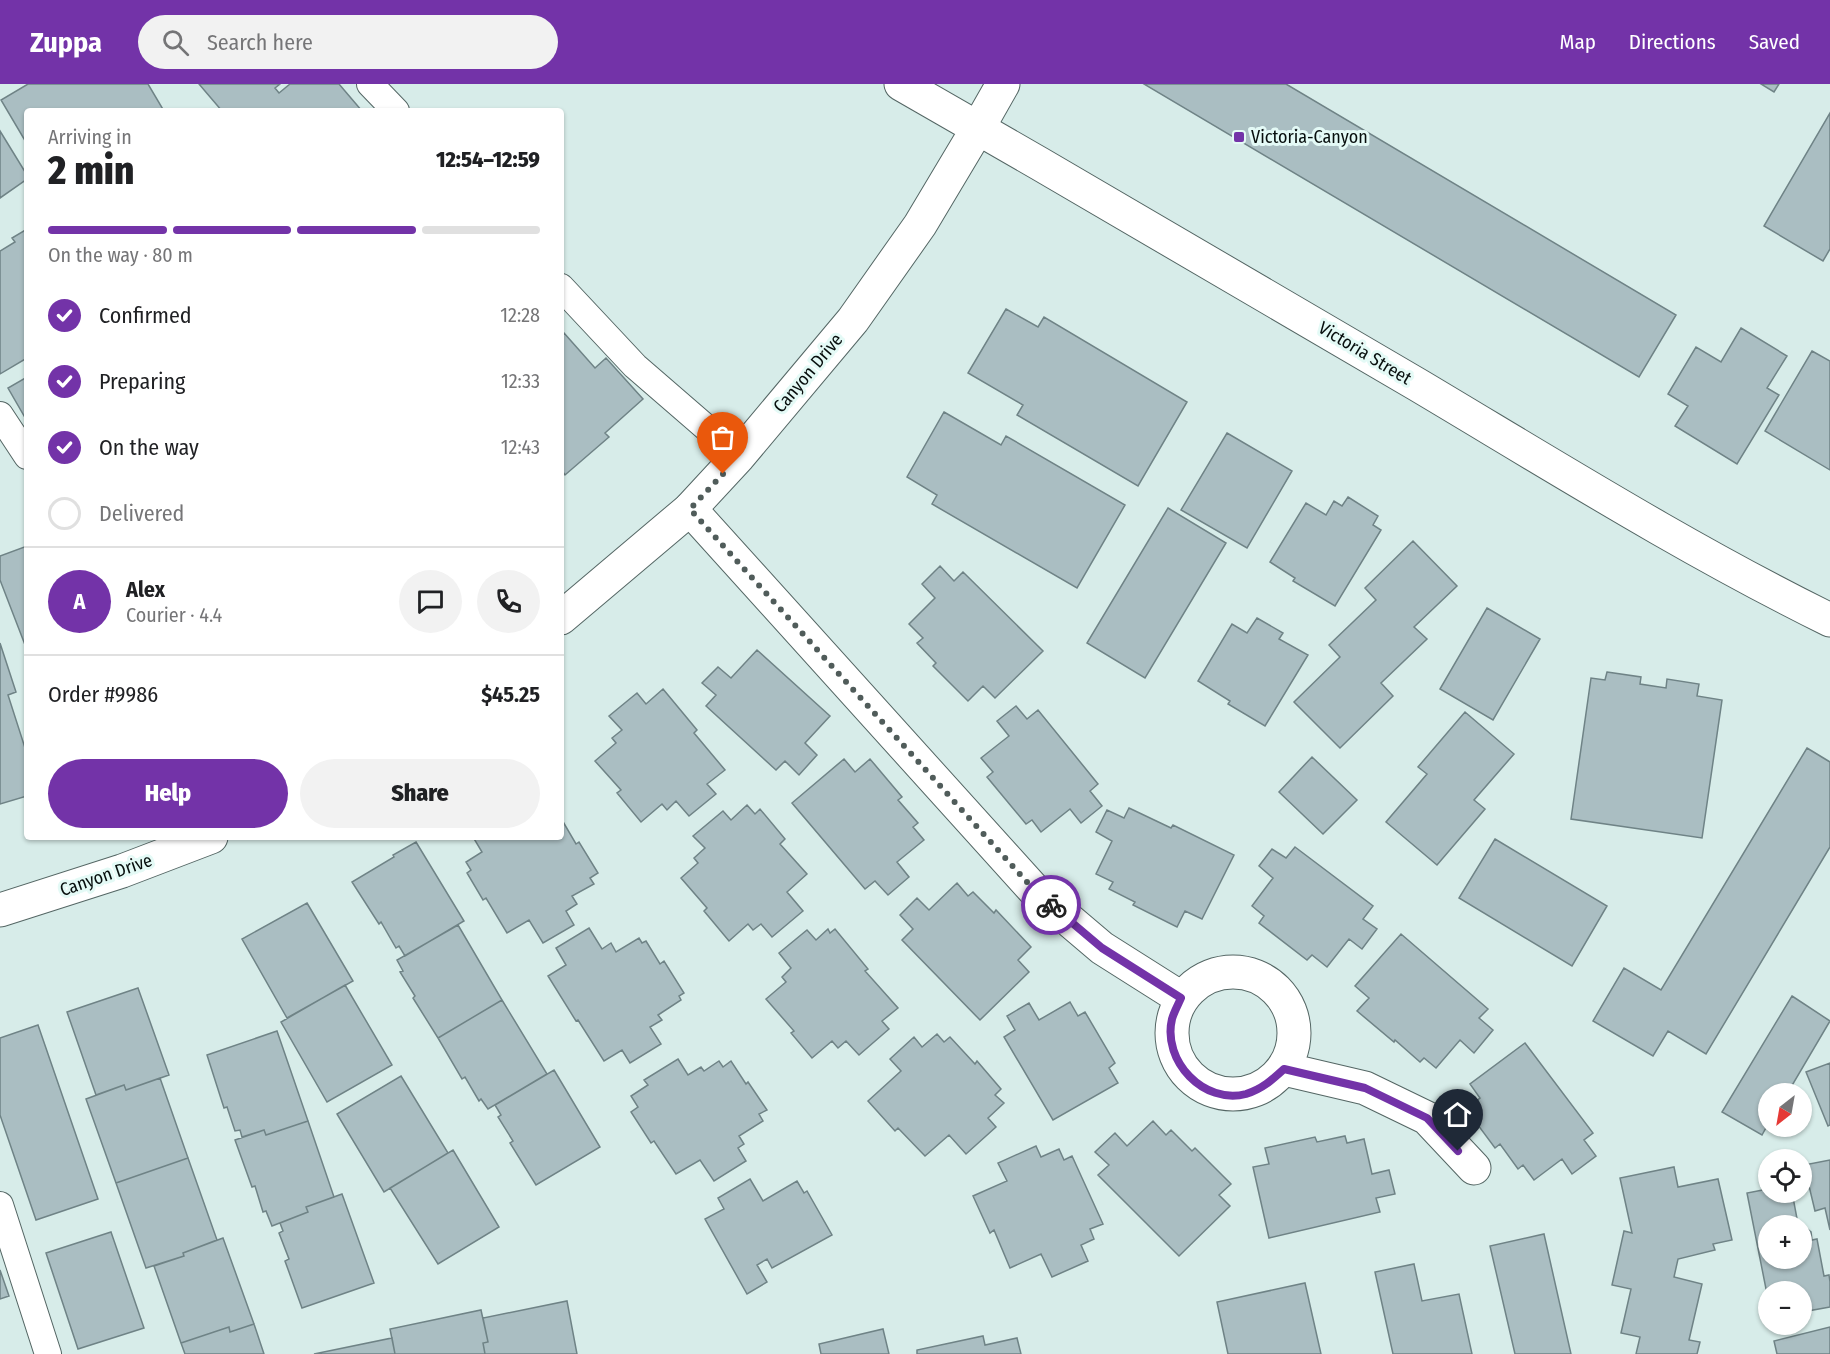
<!DOCTYPE html>
<html lang="en">
<head>
<meta charset="utf-8">
<style>
  :root { --surface:#fff; --page:#f2f2f2; --text:#202124; --muted:#757577; --line:#e0e0e0; --accent:#7333a8 }
  body { margin:0; font-family:"Fira Sans Condensed",sans-serif; background:var(--page); color:var(--text); height:100vh; display:flex; flex-direction:column; font-size:22px; white-space:nowrap }
  * { box-sizing:border-box; margin:0 }
  p { font-size:20px; color:var(--muted) }
  .icon { flex:none; width:33px; height:33px; fill:none; stroke:currentColor; stroke-width:2; stroke-linecap:round; stroke-linejoin:round }
  .map { position:relative; flex:1; overflow:hidden }
  .details { position:absolute; left:24px; top:24px; width:540px; height:732px; display:flex; flex-direction:column; background:var(--surface); border-radius:6px; box-shadow:0 2px 4px #0004 }
  .details>* { flex:none }
  .needle { width:39px; rotate:211deg }
  .buttons { position:absolute; left:1758px; top:999px; display:grid; gap:12px }
  .buttons a { display:grid; place-items:center; width:54px; height:54px; border-radius:50%; background:var(--surface); box-shadow:0 2px 4px #0004; font-size:30px }
  .pin { position:absolute; display:grid; place-items:center; width:51px; height:51px; color:#fff; margin:-62px -26px; border-radius:50% 50% 50% 0; rotate:-45deg; box-shadow:0 0 6px #0007 }
  .pin .icon { rotate:45deg }
  .courier { position:absolute; display:grid; place-items:center; width:60px; height:60px; margin:-30px; border:4px solid #7333a8; border-radius:50%; background:#fff; color:#222; box-shadow:0 2px 8px #0007 }
  .overview em { font-style:normal; font-weight:800 }
  .overview div { display:flex; flex-direction:column-reverse }
  .overview { display:flex; align-items:center; justify-content:space-between; height:102px; padding:0 24px }
  h1 { font-size:39px; font-weight:800; line-height:45px }
  .bar { display:grid; grid-template-columns:repeat(4,1fr); gap:9px 6px; align-content:center; height:72px; padding:0 24px }
  .bar i { height:8px; border-radius:4px; background:var(--line) }
  .bar .active { background:var(--accent) }
  .bar p { grid-column:span 4 }
  .line { display:flex; align-items:center; gap:15px; padding:0 24px; border-top:2px solid var(--line) }
  .line div { flex:1 }
  .round { display:grid; place-items:center; flex:none; width:63px; height:63px; border-radius:32px; background:var(--page) }
  ol { padding:0 24px; list-style:none }
  li { display:flex; align-items:center; gap:18px; height:66px }
  li p { margin-inline-start:auto }
  li .icon { padding:6px; border-radius:50%; background:var(--accent); color:#fff; stroke-width:4 }
  li:last-child { color:var(--muted) }
  li i { width:33px; height:33px; border:3px solid var(--line); border-radius:50% }
  .cta { display:flex; gap:12px; margin-top:auto; padding:12px 24px }
  .cta a { flex:1; height:69px; border-radius:36px; background:var(--accent); color:#fff; font-size:24px; font-weight:800; line-height:69px; text-align:center }
  .cta a+a { background:var(--page); color:var(--text) }
  header { display:flex; align-items:center; gap:36px; box-sizing:border-box; height:84px; padding:0 30px; background:var(--accent); color:#fff }
  header strong { font-size:28px }
  nav { display:flex; gap:33px; margin-inline-start:auto; font-size:21px }
  .search { width:420px; height:54px; background:var(--page); display:flex; align-items:center; gap:15px; box-sizing:border-box; padding:0 21px; border-radius:33px; color:var(--muted); font-size:22px }
  .map>svg:first-child { display:block }
  .building { fill:#aabec2; stroke:#6f8386; stroke-width:1.5; fill-rule:evenodd }
  .lines { fill:none; stroke-linecap:round; stroke-linejoin:round }
  .lane-casing { stroke:#546664; stroke-width:28 }
  .street-casing { stroke:#546664; stroke-width:35 }
  .secondary-casing { stroke:#546664; stroke-width:35 }
  .lane { stroke:#fff; stroke-width:26 }
  .street { stroke:#fff; stroke-width:33 }
  .secondary { stroke:#fff; stroke-width:33 }
  .done { stroke:#505c5a; stroke-width:6; stroke-dasharray:0 10.8 }
  .route { stroke:#7333a8; stroke-width:8 }
  .poi-dot { fill:#7333a8; stroke:#e4faf6; stroke-width:2 }
  .labels { text-anchor:middle; stroke-width:6; stroke-linejoin:round; paint-order:stroke }
  .poi-label { font-size:18px; fill:#070e0d; stroke:#e4faf6; text-anchor:start }
  .street-label { font-size:18px; fill:#070e0d; stroke:#e4faf6 }
</style>
</head>
<body>
<header>
<strong>Zuppa</strong>
<div class="search"><svg class="icon" aria-label="search" viewBox="0 0 24 24"><circle cx="10" cy="10" r="6"/><path d="M15 15l6 6"/></svg>Search here</div>
<nav><a>Map</a><a>Directions</a><a>Saved</a></nav>
</header>
<div class="map">
<svg width="1830" height="1270" viewBox="0 0 1830 1270">
  <rect width="100%" height="100%" fill="#d7ece9"/>
  <path class="building" d="M28,0H148L164,27H27V60L1,16Z
    M199,0H280L275,4L279,9L290,0H339L362,27H222Z
    M1144,0H1286L1676,231L1639,293Z
    M1761,0H1779L1774,8Z
    M1830,29V165L1823,177L1764,142Z
    M0,47L27,91V95L0,114Z
    M27,145V274L0,290V167L15,158L12,154Z
    M1006,225L1038,243L1044,233L1187,318L1138,402L1017,331L1023,321L968,289Z
    M1741,244L1787,272L1767,304L1779,311L1737,380L1675,342L1688,322L1668,310L1696,263L1721,278Z
    M564,249L595,284L606,274L643,315L605,349L609,353L565,391L561,385V252Z
    M1812,267L1830,277V386L1765,347Z
    M27,293V337L8,304Z
    M944,328L1001,361L1006,352L1125,421L1077,504L932,420L937,411L907,393Z
    M1227,349L1292,387L1247,464L1181,426Z
    M1348,413L1378,432L1373,441L1381,446L1335,522L1293,497L1295,494L1270,478L1306,419L1326,431L1334,417L1342,422Z
    M1168,424L1226,459L1145,594L1087,559Z
    M1413,457L1457,502L1414,543L1427,555L1381,599L1393,612L1340,664L1294,618L1340,573L1329,561L1376,516L1365,504Z
    M27,462V566L0,496V472Z
    M940,482L954,497L963,488L1043,567L995,614L983,602L968,617L933,582L936,579L917,559L923,554L909,540L935,514L922,500Z
    M1487,524L1540,555L1493,636L1440,605Z
    M1257,534L1283,549L1279,555L1308,571L1265,642L1228,620L1230,617L1198,597L1232,540L1247,549Z
    M0,559L16,608L8,611L27,670V712L0,720Z
    M757,566L830,632L805,659L817,671L799,691L785,677L776,686L706,622L716,611L702,599L718,583L731,594Z
    M1607,588L1641,593L1640,600L1666,604L1667,595L1699,600L1697,612L1722,616L1702,754L1571,735L1591,594L1605,596Z
    M663,605L697,646L694,649L725,686L707,700L716,710L689,732L676,717L667,726L662,720L641,738L617,709L621,706L595,677L616,659L612,654L622,646L609,632L637,609L646,620Z
    M1016,622L1027,635L1038,626L1098,700L1090,707L1102,722L1081,739L1070,725L1041,748L1032,736L1026,740L987,693L993,688L981,674L1009,652L997,637Z
    M1465,628L1514,670L1474,716L1485,725L1437,781L1386,738L1427,690L1418,683Z
    M1807,664L1830,678V763L1706,970L1668,947L1653,972L1593,937L1624,884L1661,906Z
    M1312,673L1357,716L1323,750L1279,708Z
    M844,675L855,688L870,675L902,713L898,716L918,739L913,743L924,756L897,778L909,793L888,811L875,797L865,805L792,719Z
    M747,721L755,730L760,725L785,755L780,760L807,790L787,808L803,827L772,853L761,840L753,846L748,840L729,857L704,827L707,824L681,794L698,779L694,774L705,764L693,752L723,727L731,736Z
    M1129,724L1171,744L1173,741L1234,771L1202,835L1185,827L1177,843L1133,821L1135,818L1109,805L1113,798L1096,790L1112,757L1096,748L1107,726L1124,734Z
    M562,736L576,760L579,758L598,789L590,794L594,800L572,812L577,820L566,827L574,841L543,859L529,836L507,849L486,814L483,816L467,789L471,786L466,778L482,768L473,753H561Z
    M1495,755L1607,822L1572,882L1459,814Z
    M416,758L464,837L405,872L399,862L396,864L381,838L379,840L352,798L394,773L393,771Z
    M1295,763L1373,822L1363,835L1377,845L1362,865L1349,855L1327,883L1312,871L1307,876L1259,839L1264,832L1252,822L1273,794L1259,782L1272,765L1286,774Z
    M957,799L968,812L973,808L994,829L996,826L1031,863L1018,876L1029,888L980,936L902,856L913,845L900,831L917,814L929,826Z
    M307,819L353,897L287,934L242,855Z
    M458,841L502,916L438,954L413,914L415,912L400,888L403,887L397,876Z
    M589,844L602,865L611,859L616,868L639,854L642,859L646,857L660,880L664,877L684,909L679,912L681,916L658,931L662,936L650,943L661,960L630,979L622,966L604,977L578,936L576,937L548,892L566,881L556,864Z
    M828,845L830,849L835,845L868,885L865,887L898,924L882,937L889,945L859,971L846,957L838,964L832,957L812,974L791,949L794,947L766,915L786,898L782,893L791,884L779,869L807,846L816,856Z
    M1401,850L1488,925L1479,934L1493,946L1474,969L1460,956L1436,984L1424,974L1420,978L1395,956L1394,958L1357,927L1369,914L1355,902Z
    M345,901L392,981L327,1018L281,938Z
    M138,904L169,991L126,1006L124,1001L96,1011L67,928Z
    M1792,912L1830,937L1787,1010H1768V1040L1762,1051L1722,1028Z
    M502,916L547,990L488,1025L481,1015L479,1017L465,993L462,995L438,954Z
    M1070,918L1078,932L1085,928L1115,979L1109,984L1118,999L1053,1036L1004,953L1015,946L1007,932L1029,919L1039,936Z
    M38,941L98,1115L36,1136L0,1031V954Z
    M277,947L308,1037L266,1051L264,1046L242,1053L240,1046L235,1047L227,1023L224,1024L207,971Z
    M937,950L944,958L950,953L975,980L977,977L1001,1005L995,1011L1004,1019L988,1034L996,1043L966,1070L949,1051L925,1072L898,1044L895,1047L868,1017L901,987L890,975L914,953L922,963Z
    M1525,959L1593,1049L1584,1056L1596,1072L1572,1090L1562,1075L1534,1096L1523,1081L1518,1085L1500,1060L1495,1064L1466,1025L1480,1014L1470,1000Z
    M678,975L688,991L701,983L704,987L719,977L723,983L731,977L746,1000L748,998L767,1026L759,1030L763,1037L739,1052L744,1060L738,1064L746,1077L714,1097L700,1076L676,1090L654,1057L651,1059L631,1028L638,1023L631,1012L648,1001L644,996Z
    M1830,979V1041L1828,1042L1806,988Z
    M554,986L600,1063L536,1101L510,1059L513,1057L498,1033L501,1031L495,1021Z
    M401,992L448,1069L384,1108L337,1030Z
    M160,994L188,1074L116,1099L86,1015L124,1001L126,1006Z
    M308,1037L334,1113L306,1123L308,1128L272,1142L266,1127L263,1128L255,1102L252,1103L235,1056L264,1046L266,1051Z
    M1153,1037L1166,1051L1171,1046L1192,1067L1195,1064L1231,1100L1219,1111L1230,1122L1179,1172L1098,1091L1109,1081L1095,1068L1115,1049L1127,1062Z
    M1345,1052L1347,1059L1364,1055L1372,1090L1389,1086L1395,1110L1376,1114L1380,1128L1269,1154L1253,1083L1269,1080L1265,1064L1315,1053L1317,1058Z
    M1036,1062L1041,1073L1059,1065L1064,1076L1072,1072L1103,1140L1090,1145L1094,1155L1081,1161L1088,1177L1052,1193L1041,1170L1010,1184L994,1146L990,1149L973,1112L1007,1097L998,1079Z
    M453,1066L499,1143L438,1180L390,1104Z
    M188,1074L217,1156L183,1169L184,1172L146,1184L116,1099Z
    M1830,1076V1146L1825,1124L1815,1127L1804,1081Z
    M1674,1083L1678,1103L1718,1095L1732,1156L1713,1160L1715,1166L1678,1175L1674,1193L1702,1200L1689,1256L1700,1258L1697,1270H1636L1640,1253L1621,1249L1631,1205L1612,1201L1624,1147L1632,1149L1620,1094Z
    M750,1095L763,1117L797,1097L804,1109L807,1107L832,1151L772,1184L767,1175L757,1181L767,1198L747,1210L705,1135L724,1125L718,1114Z
    M1768,1105V1108H1792L1798,1140H1801L1811,1148L1812,1156L1817,1155L1824,1192L1829,1191L1830,1198V1223L1802,1228V1208H1768V1215L1747,1109ZM1768,1142H1802V1174H1768Z
    M342,1110L374,1199L302,1224L285,1177L289,1175L279,1149L283,1147L280,1139L308,1128L306,1123Z
    M111,1148L144,1244L78,1265L46,1169Z
    M1544,1150L1571,1270H1515L1490,1162Z
    M223,1154L254,1240L230,1248L229,1243L181,1259L154,1182L184,1172L183,1169Z
    M1414,1180L1422,1217L1459,1210L1472,1270H1393L1375,1188Z
    M0,1186L9,1212L0,1215Z
    M1305,1199L1321,1270H1228L1217,1218Z
    M567,1217L577,1270H485L483,1259L488,1258L483,1234Z
    M481,1226L488,1258L483,1259L485,1270H395L390,1245Z
    M254,1240L264,1270H185L181,1259L229,1243L230,1248Z
    M1830,1243V1270H1777L1774,1257Z
    M883,1245L889,1270H821L819,1260Z
    M983,1252L985,1261L1017,1254L1021,1270H917V1266Z
    M392,1254L395,1270H314Z"/>
  <g class="lines">
    <g class="lane-casing">
      <path id="lane" d="M370,0L396,27
        M561,203L635,282L739,372
        M0,331L27,372
        M0,1121L48,1270"/>
    </g>
    <g class="street-casing">
      <path id="street" d="M978,44L1003,0
        M690,425L1036,808L1102,864L1181,914
        M1172 949a61 61 0 1 1 122 0a61 61 0 1 1-122 0Z
        M1284,985L1365,1004L1427,1034L1474,1084"/>
    </g>
    <g class="secondary-casing">
      <path id="secondary" d="M901,0C1074,99 1246,199 1418,301C1554,382 1688,466 1830,536
        M561,534L690,425L739,372L853,236L920,141L978,44
        M0,826L122,787L211,753"/>
    </g>
    <use href="#lane" class="lane"/>
    <use href="#street" class="street"/>
    <use href="#secondary" class="secondary"/>
  </g>
  <g class="lines">
    <path class="done" d="M723,390L690,425L1036,808L1051,821"/>
    <path class="route" d="M1051,821L1102,864L1181,914C1178,921 1174,928 1172,935C1162,977 1204,1021 1246,1010C1262,1005 1272,996 1284,985L1365,1004L1427,1034L1458,1067"/>
  </g>
  <rect class="poi-dot" x="1233" y="47" width="12" height="12" rx="3"/>
  <g class="labels">
    <g class="poi-label">
      <text x="1251" y="59">Victoria-Canyon</text>
    </g>
    <g class="street-label">
      <text transform="translate(1365 269) rotate(31)" y="6">Victoria Street</text>
      <text transform="translate(808 289) rotate(-50)" y="6">Canyon Drive</text>
      <text transform="translate(106 791) rotate(-19)" y="6">Canyon Drive</text>
    </g>
  </g>
</svg>
<div class="buttons">
<a><svg class="needle" viewBox="-14 -14 28 28"><path d="M0-13l5 13h-10z" fill="#e53935"/><path d="M0 13l5-13h-10z" fill="#757577"/></svg></a>
<a><svg class="icon" aria-label="locate" viewBox="0 0 24 24"><circle cx="12" cy="12" r="6"/><path d="M12 2v4M12 18v4M2 12h4M18 12h4"/></svg></a>
<a>+</a>
<a>−</a>
</div>
<div class="pin" style="left:723px;top:390px;background:#ea580c"><svg class="icon" aria-label="bag" viewBox="0 0 24 24"><path d="M5 8h14l-1 12H6zM9 8a3 3 0 0 1 6 0"/></svg></div>
<div class="pin" style="left:1458px;top:1067px;background:#1f2937"><svg class="icon" aria-label="home" viewBox="0 0 24 24"><path d="M3 11l9-7 9 7M6 9v11h12V9"/></svg></div>
<div class="courier" style="left:1051px;top:821px"><svg class="icon" aria-label="bike" viewBox="0 0 24 24"><circle cx="6" cy="16" r="4"/><circle cx="18" cy="16" r="4"/><path d="M6 16l4-8h5l3 8M10 8l3 8H6M13 5h3"/></svg></div>
<section class="details">
<div class="overview"><div><h1>2 min</h1><p>Arriving in</p></div><em>12:54–12:59</em></div>
<div class="bar"><i class="active"></i><i class="active"></i><i class="active"></i><i></i><p>On the way · 80 m</p></div>
<ol>
<li><svg class="icon" aria-label="check" viewBox="0 0 24 24"><path d="M5 12l5 5 9-10"/></svg>Confirmed<p>12:28</p></li>
<li><svg class="icon" aria-label="check" viewBox="0 0 24 24"><path d="M5 12l5 5 9-10"/></svg>Preparing<p>12:33</p></li>
<li><svg class="icon" aria-label="check" viewBox="0 0 24 24"><path d="M5 12l5 5 9-10"/></svg>On the way<p>12:43</p></li>
<li><i></i>Delivered</li>
</ol>
<div class="line" style="height:108px"><b class="round" style="background:var(--accent);color:#fff">A</b><div><b>Alex</b><p>Courier · 4.4</p></div><a class="round"><svg class="icon" aria-label="chat" viewBox="0 0 24 24"><path d="M4 5h16v11H9l-5 4z"/></svg></a><a class="round"><svg class="icon" aria-label="phone" viewBox="0 0 24 24"><path d="M5 4h4l2 5-3 2q2 4 5 5l2-3 5 2v4C11 20 4 13 5 4z"/></svg></a></div>
<div class="line" style="height:78px"><div>Order #9986</div><b>$45.25</b></div>
<div class="cta"><a>Help</a><a>Share</a></div>
</section>
</div>
</body>
</html>
